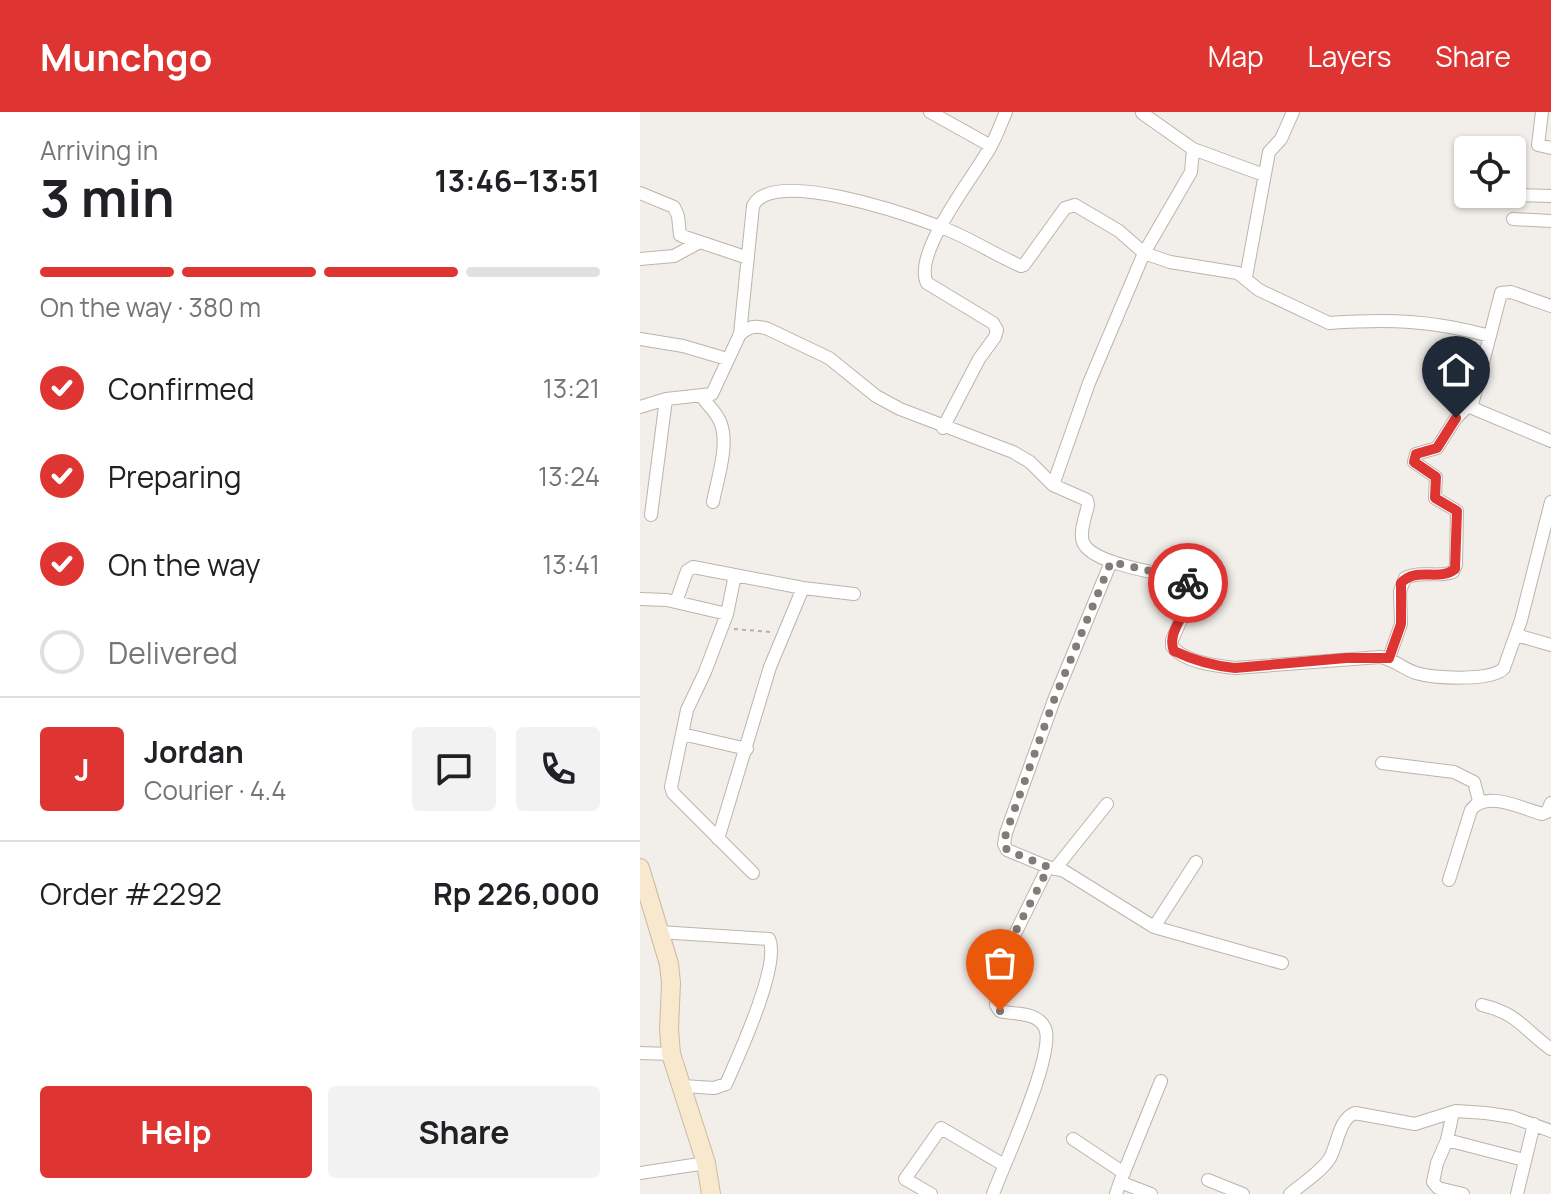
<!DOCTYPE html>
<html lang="en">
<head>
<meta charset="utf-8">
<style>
  :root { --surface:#fff; --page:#f2f2f2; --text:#202124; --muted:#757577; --line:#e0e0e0; --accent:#df3532 }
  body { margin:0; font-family:Manrope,sans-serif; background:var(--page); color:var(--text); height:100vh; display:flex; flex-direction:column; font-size:30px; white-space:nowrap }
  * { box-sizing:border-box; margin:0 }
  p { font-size:26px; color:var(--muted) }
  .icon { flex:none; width:44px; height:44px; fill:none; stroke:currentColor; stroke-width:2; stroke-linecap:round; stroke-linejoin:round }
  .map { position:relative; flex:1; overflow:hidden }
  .drawer { display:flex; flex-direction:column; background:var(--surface); width:640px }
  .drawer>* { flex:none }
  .buttons { position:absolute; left:814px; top:24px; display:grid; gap:16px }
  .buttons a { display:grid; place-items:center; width:72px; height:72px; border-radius:8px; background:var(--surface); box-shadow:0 2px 6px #0004; font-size:40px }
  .pin { position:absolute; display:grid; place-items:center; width:68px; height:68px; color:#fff; margin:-82px -34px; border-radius:50% 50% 50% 0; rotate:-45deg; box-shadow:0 0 8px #0007 }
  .pin .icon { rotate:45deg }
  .courier { position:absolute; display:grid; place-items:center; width:80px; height:80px; margin:-40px; border:6px solid #df3532; border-radius:50%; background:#fff; color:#222; box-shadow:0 2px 10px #0007 }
  .headline em { font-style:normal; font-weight:700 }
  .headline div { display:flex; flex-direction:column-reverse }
  .headline { display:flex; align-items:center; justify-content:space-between; height:136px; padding:0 40px }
  h1 { font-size:52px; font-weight:700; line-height:60px }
  .bar { display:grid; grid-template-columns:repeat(4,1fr); gap:12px 8px; align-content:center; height:96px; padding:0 40px }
  .bar i { height:10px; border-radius:6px; background:var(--line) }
  .bar .current { background:var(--accent) }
  .bar p { grid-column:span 4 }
  .line { display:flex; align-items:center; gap:20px; padding:0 40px; border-top:2px solid var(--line) }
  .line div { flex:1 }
  .round { display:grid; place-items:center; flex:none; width:84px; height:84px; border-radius:8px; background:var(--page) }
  ol { padding:0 40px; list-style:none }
  li { display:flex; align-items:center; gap:24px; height:88px }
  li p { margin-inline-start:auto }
  li .icon { padding:8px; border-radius:50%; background:var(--accent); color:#fff; stroke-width:4 }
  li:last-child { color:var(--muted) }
  li i { width:44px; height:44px; border:4px solid var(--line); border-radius:50% }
  .button { display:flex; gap:16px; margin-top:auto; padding:16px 40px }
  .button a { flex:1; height:92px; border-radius:8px; background:var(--accent); color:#fff; font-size:32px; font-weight:700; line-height:92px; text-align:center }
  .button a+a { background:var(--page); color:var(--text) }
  header { display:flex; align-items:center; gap:48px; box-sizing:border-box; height:112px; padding:0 40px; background:var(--accent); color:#fff }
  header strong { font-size:38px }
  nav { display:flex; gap:44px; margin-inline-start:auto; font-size:28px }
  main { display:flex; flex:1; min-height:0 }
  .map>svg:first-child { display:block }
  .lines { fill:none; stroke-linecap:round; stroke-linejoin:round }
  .minor-casing { stroke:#bcb4ac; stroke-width:14 }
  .secondary-casing { stroke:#ccba9e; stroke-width:20 }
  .path { stroke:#bcae9f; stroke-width:2; stroke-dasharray:4 4; stroke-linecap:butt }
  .minor { stroke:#fff; stroke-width:12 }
  .secondary { stroke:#f8e8cd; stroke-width:18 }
  .done { stroke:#827c76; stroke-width:8; stroke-dasharray:0 14.4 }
  .route { stroke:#df3532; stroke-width:10 }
</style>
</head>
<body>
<header>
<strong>Munchgo</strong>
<nav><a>Map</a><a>Layers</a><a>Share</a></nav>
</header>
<main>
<section class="drawer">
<div class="headline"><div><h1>3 min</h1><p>Arriving in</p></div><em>13:46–13:51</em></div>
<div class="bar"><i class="current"></i><i class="current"></i><i class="current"></i><i></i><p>On the way · 380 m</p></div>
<ol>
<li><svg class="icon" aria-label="check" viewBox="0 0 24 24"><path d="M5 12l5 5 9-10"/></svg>Confirmed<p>13:21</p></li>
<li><svg class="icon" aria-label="check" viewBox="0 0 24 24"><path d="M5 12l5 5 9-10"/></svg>Preparing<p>13:24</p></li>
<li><svg class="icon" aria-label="check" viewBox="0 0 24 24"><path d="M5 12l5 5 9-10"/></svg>On the way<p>13:41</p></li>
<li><i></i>Delivered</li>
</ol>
<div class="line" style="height:144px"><b class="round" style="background:var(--accent);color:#fff">J</b><div><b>Jordan</b><p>Courier · 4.4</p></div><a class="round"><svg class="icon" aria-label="chat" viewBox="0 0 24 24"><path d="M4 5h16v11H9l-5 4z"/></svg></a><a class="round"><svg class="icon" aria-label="phone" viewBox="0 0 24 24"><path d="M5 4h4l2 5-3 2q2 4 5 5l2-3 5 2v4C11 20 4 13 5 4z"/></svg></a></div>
<div class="line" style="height:104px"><div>Order #2292</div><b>Rp 226,000</b></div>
<div class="button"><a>Help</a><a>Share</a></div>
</section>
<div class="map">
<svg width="911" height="1082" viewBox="0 0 911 1082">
  <rect width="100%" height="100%" fill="#f2eee9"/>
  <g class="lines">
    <g class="minor-casing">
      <path id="minor" d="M290,0L351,34
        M902,0L898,33L911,36
        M553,37L624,63
        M0,81L34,95L38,104L40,123L42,124L108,146
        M880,83L911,84
        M873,107L911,109
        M0,147L34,144L58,131
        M606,165L629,40L641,27L653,0
        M100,222L113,94C131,55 266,102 298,114C327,124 353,142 381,154L384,153L425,96L435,93L479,119L504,141L530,150L598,161L619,178L689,211C751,207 790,208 850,224
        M0,227L43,234L87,247
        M62,285C68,293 78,302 81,312C89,334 77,368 73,390
        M0,295L26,287L72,282L100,222C110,214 116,213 128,217L189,246L236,284L260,297L373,340L390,350L413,373L447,388L448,393C446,403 439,420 443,430C451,452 520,461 541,466L549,471L551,485L532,528V534C543,550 576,554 595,556L740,545C754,547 763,557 776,561C793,566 852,570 864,556L881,508L911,390
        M830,295L911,329
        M303,316L339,247L355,225L357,218L353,211L287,171C272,141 335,63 351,34C357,23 361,11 366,0
        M413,373L449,271L504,141L551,60L553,37L502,1
        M11,403L26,287
        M95,463L87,502L65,560L47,598L31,675L33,681L113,761
        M0,487L27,488L87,502
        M36,490L47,459L53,455L163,476L214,482
        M876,523L911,533
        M749,546L761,512L760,479L765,466C780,458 798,466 813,460L816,453L817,399L795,386L796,365L774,350L776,342L797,336L816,306L833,289L861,181L871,180L911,194
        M42,622L107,637
        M742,651L814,660L834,670L839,689
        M78,727L130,555L163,476
        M408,755L424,759L514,815L642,851
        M415,757L467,692
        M809,768L831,698C846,678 881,696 902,702L907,700L911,691
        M514,815L556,750
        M19,820L129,827C141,852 98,945 86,972L74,976L43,974
        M842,893C879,902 883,917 911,937
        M0,941L31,942
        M813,1000L807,1028L797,1051L793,1070L798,1076L823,1082
        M433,1027L484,1061
        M807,1028L884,1048
        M0,1061L66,1051
        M568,1068L603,1082
        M480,1070L521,969
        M291,1082L265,1067L301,1016L364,1053
        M353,1082C364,1052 416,941 405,916C397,899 374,903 360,899L356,893L365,842L408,755L367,738L364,732L366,721L414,588L471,450
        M476,1082L480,1070L511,1082
        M650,1082C663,1071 681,1060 690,1046C698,1031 699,1007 715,1001L775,1012L816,999L846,1001L872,1005L911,1019
        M877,1082L894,1012"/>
    </g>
    <g class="secondary-casing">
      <path id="secondary" d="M0,756L29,852L31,871L29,917L31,942L66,1051L71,1082"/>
    </g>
    <path class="path" d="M94,517L131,520"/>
    <use href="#minor" class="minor"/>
    <use href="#secondary" class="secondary"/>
  </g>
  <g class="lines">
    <path class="done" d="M360,899C340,866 397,786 408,755L367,738L364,732L366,721L414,588L471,450L541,466L548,471"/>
    <path class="route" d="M548,471C558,495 524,516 534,539C553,548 574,554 595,556L706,546H749L761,512V471C776,454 799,470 815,457L817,399L795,386L796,365L774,350L776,342L797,336L816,306"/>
  </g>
</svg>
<div class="buttons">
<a><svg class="icon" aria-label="locate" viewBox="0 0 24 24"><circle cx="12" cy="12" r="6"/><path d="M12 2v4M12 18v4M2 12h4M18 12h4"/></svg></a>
</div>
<div class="pin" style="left:360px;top:899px;background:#ea580c"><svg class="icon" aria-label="bag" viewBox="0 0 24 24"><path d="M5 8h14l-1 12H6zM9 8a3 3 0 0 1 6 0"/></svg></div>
<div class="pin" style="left:816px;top:306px;background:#1f2937"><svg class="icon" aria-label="home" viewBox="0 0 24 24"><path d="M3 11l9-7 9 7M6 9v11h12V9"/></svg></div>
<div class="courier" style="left:548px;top:471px"><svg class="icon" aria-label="bike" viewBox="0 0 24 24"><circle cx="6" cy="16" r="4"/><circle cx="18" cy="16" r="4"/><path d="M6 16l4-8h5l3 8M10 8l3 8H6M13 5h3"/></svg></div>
</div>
</main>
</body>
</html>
